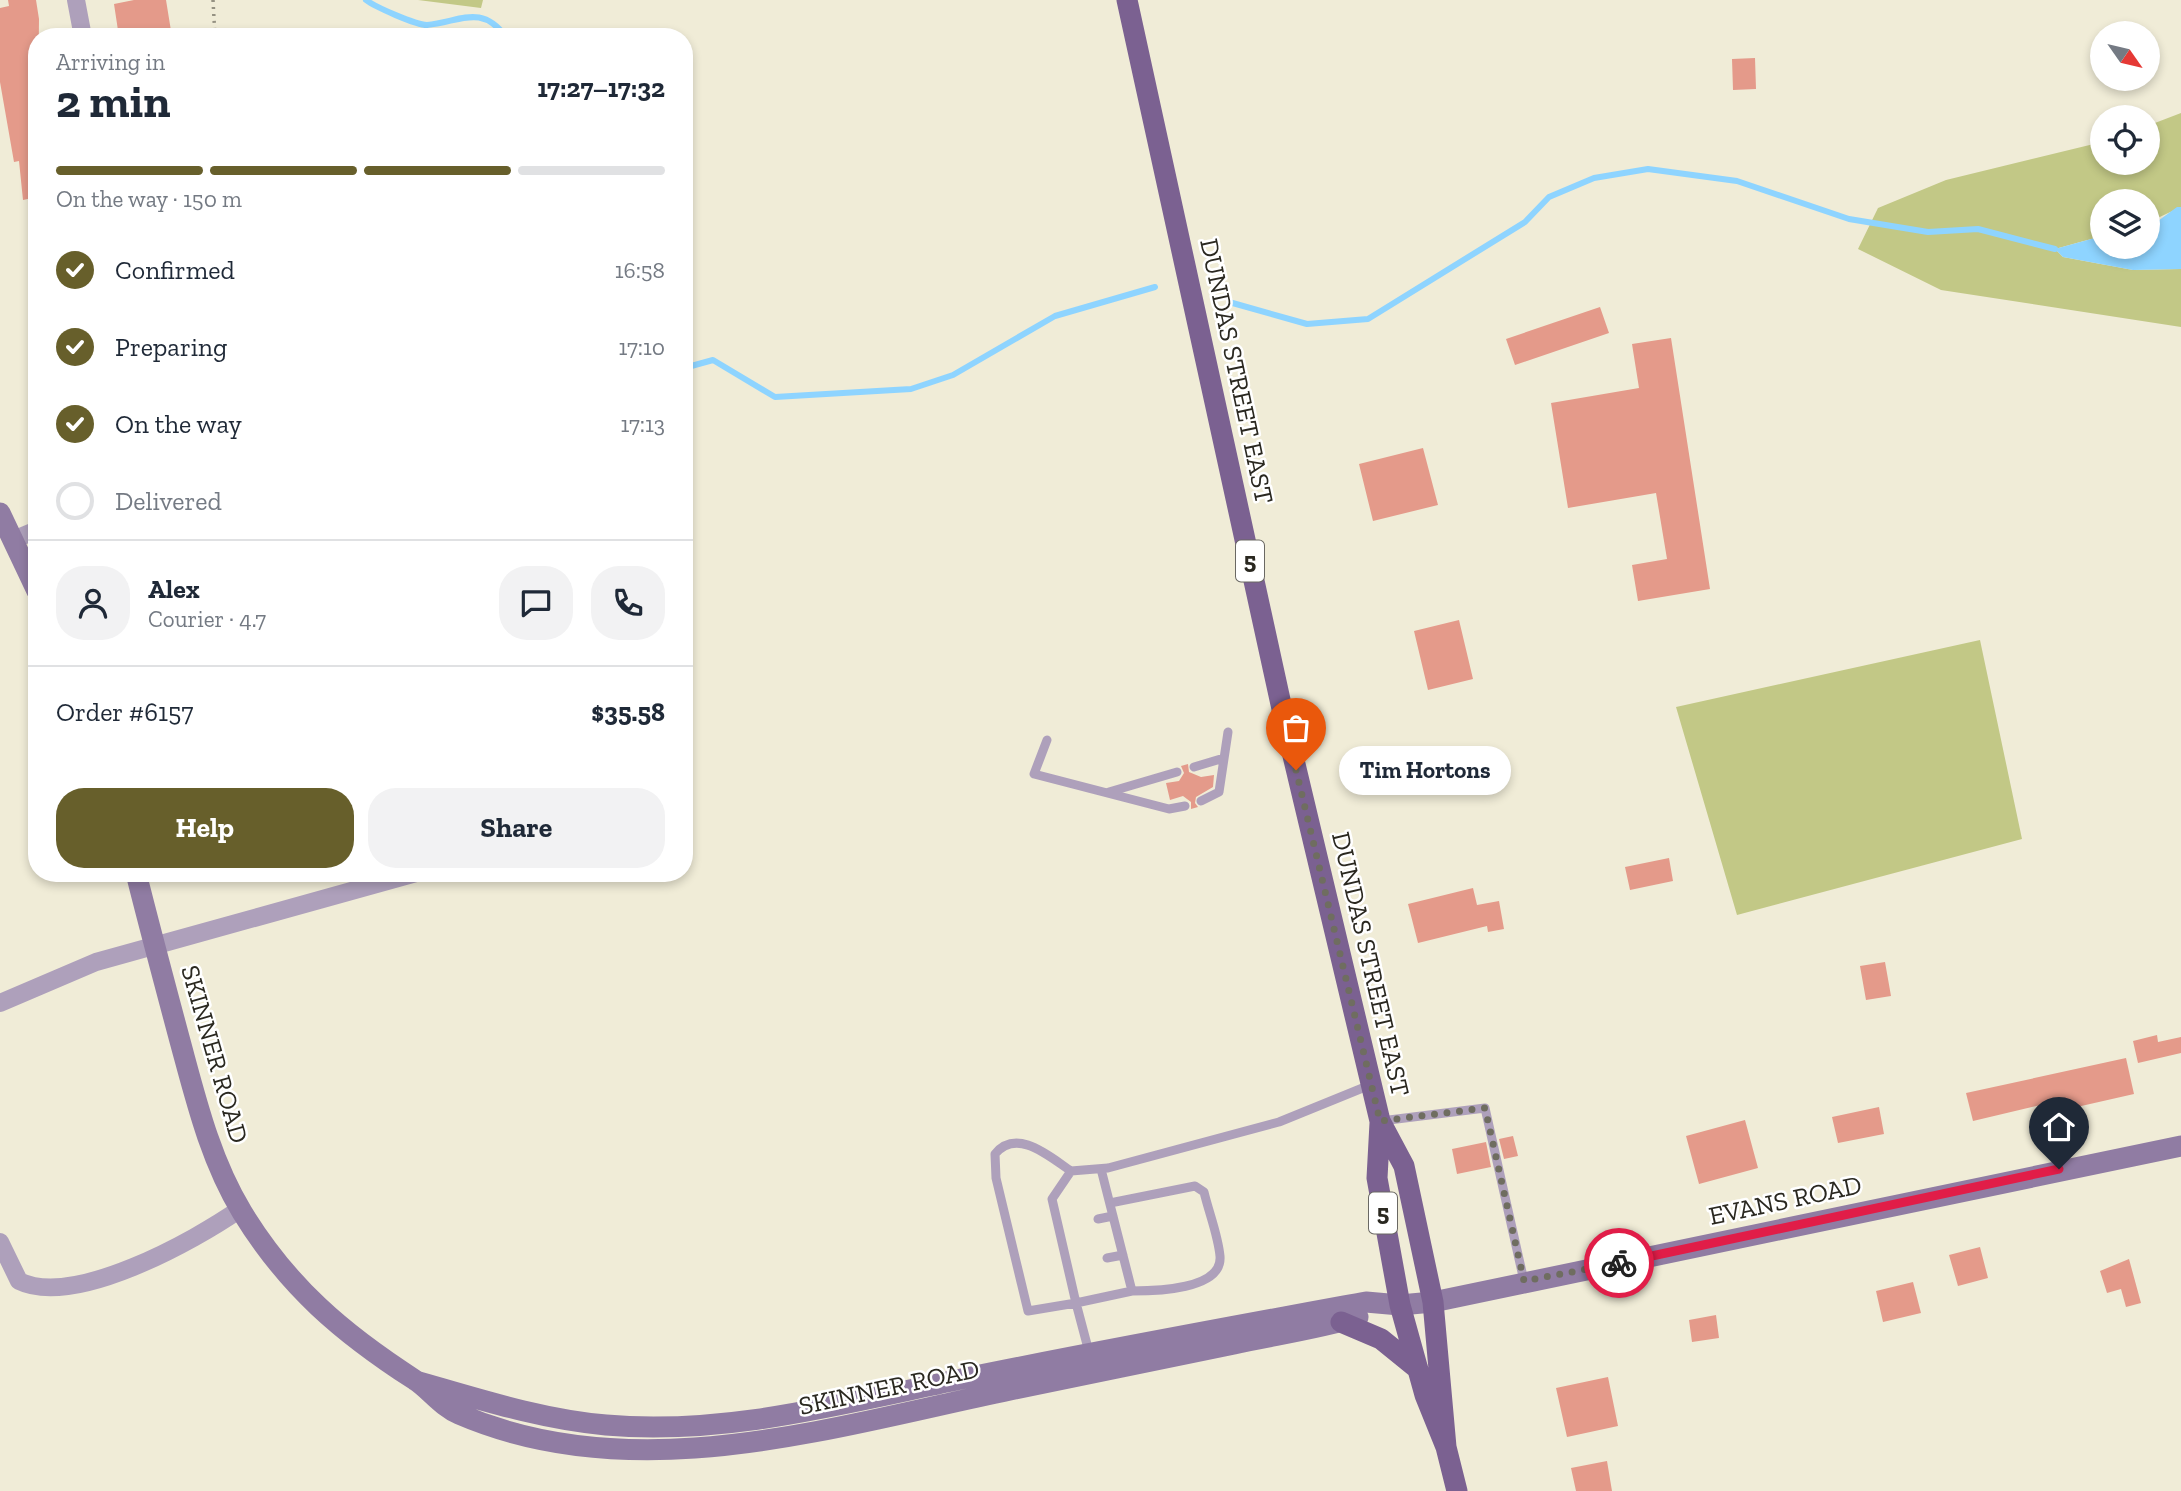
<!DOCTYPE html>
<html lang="en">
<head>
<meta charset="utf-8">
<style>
  :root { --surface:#fff; --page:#f2f2f3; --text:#1f2937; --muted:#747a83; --line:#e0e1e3; --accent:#675f2b }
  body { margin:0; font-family:"Zilla Slab",serif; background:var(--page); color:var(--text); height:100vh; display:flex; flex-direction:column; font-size:26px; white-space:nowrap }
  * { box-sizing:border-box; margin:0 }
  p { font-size:23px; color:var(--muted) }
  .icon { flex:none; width:38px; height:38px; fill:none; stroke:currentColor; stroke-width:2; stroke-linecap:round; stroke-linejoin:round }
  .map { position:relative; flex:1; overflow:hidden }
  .drawer { position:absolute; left:28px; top:28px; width:665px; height:854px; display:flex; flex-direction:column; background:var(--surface); border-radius:28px; box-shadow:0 4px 10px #0003 }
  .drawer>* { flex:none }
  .needle { width:46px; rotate:124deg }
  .tools { position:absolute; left:2090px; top:21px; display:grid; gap:14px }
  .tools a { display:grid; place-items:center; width:70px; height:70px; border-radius:50%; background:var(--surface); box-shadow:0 4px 10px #0003; font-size:35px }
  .pin { position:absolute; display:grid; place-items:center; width:60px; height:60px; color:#fff; margin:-72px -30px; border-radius:50% 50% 50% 0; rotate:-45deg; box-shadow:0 0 7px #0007 }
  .pin .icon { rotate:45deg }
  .courier { position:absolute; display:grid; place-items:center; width:70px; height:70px; margin:-35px; border:5px solid #e11d48; border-radius:50%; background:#fff; color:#222; box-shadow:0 2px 9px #0007 }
  .bubble { position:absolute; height:49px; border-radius:24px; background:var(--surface); box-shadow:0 4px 10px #0003; font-size:23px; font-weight:800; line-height:49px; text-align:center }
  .headline em { font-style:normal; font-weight:800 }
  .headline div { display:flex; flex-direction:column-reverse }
  .headline { display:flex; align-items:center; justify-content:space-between; height:119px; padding:0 28px }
  h1 { font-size:46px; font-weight:800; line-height:52px }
  .bar { display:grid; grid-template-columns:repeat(4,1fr); gap:10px 7px; align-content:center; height:84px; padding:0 28px }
  .bar i { height:9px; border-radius:5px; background:var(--line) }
  .bar .selected { background:var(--accent) }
  .bar p { grid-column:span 4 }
  .line { display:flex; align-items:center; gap:18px; padding:0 28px; border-top:2px solid var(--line) }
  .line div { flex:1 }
  .round { display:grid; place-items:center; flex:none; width:74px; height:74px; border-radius:28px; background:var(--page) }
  ol { padding:0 28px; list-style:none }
  li { display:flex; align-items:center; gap:21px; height:77px }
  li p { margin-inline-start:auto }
  li .icon { padding:7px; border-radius:50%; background:var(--accent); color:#fff; stroke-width:4 }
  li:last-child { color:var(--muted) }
  li i { width:38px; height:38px; border:4px solid var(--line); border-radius:50% }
  .primary-button { display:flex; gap:14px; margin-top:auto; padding:14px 28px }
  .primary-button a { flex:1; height:80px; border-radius:28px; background:var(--accent); color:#fff; font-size:28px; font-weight:800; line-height:80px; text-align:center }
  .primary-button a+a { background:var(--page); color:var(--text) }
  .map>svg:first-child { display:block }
  .green { fill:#c2c886 }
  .water { fill:#8ed4ff }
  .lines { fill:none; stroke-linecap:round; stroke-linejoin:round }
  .stream { stroke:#8ed4ff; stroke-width:6 }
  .building { fill:#e49a8a }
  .path { stroke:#959182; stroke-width:3.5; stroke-dasharray:2 5; stroke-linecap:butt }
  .lane { stroke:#aea0bb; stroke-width:9 }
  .street { stroke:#aea0bb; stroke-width:18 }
  .secondary { stroke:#907ca3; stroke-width:21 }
  .primary { stroke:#7b6191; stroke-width:21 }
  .done { stroke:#6f6d60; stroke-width:7; stroke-dasharray:0 12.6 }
  .route { stroke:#e11d48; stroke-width:9 }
  .labels { text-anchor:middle; stroke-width:5; stroke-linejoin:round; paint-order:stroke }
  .shield { fill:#fff; stroke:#6a6863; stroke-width:2 }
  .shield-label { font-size:24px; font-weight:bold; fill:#2a2820 }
  .street-label { font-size:26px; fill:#2a2820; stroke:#fff }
</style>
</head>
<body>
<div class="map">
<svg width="2181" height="1491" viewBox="0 0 2181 1491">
  <rect width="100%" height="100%" fill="#f0ecd7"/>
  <path class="green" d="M418,0H483L481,8Z
    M2181,113V207L2147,223V201H2102V236L2055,249L2063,257L2133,270L2181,269V327L1941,290L1858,249L1878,208L1946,180L2102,142V163H2147V126Z
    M1980,640L2022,839L1737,915L1676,707Z"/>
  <path class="water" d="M2177,207H2181V269L2133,270L2063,257L2055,249L2102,236V247H2147V223L2158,221Z"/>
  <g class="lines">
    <path class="stream" d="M366,0C375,7 416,25 427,25C460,22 481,3 506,37
      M1229,302L1307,324L1368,319L1525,222L1549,197L1594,178L1648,169L1737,181L1849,219L1928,232L1978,229L2055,249
      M684,368L713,360L775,397L911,389L953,375L1055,316L1155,287"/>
  </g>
  <path class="building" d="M8,0H36L39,19L37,197L23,200L19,161L14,162L0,82V8L9,6Z
    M134,0H166L172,37H119L114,4Z
    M1755,58L1756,89L1733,90L1732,59Z
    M1600,307L1609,333L1515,365L1506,339Z
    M1671,338L1710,589L1638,601L1632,565L1667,559L1656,493L1568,508L1551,403L1639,388L1632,344Z
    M1423,448L1438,505L1373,521L1359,464Z
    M1459,620L1473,679L1428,690L1414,631Z
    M1188,764L1189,772L1201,777L1214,775L1213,787L1196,797L1195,803L1198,807L1191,809V802L1183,796L1170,800L1166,783L1179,781L1184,773L1181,766Z
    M1669,858L1673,881L1630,890L1625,867Z
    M1473,888L1477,905L1499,901L1504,929L1488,932L1487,926L1418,943L1408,904Z
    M1885,962L1891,996L1866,1000L1860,966Z
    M2157,1035L2158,1042L2181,1037V1053L2138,1063L2133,1041Z
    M2126,1058L2134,1094L2068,1109L2066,1099L1973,1121L1966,1093Z
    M1879,1107L1884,1134L1838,1143L1832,1117Z
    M1745,1120L1758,1168L1699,1184L1686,1136Z
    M1513,1136L1518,1156L1504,1159L1499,1139Z
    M1486,1142L1491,1167L1457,1174L1452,1149Z
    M1980,1247L1988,1278L1958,1286L1949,1255Z
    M2129,1259L2141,1303L2126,1307L2121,1289L2107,1293L2100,1271Z
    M1913,1282L1921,1313L1883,1322L1876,1291Z
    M1716,1315L1719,1338L1692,1342L1689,1320Z
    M1608,1377L1618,1426L1567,1437L1556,1388Z
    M1607,1461L1612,1491H1576L1571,1468Z"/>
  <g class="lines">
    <path class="path" d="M213,0L215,37"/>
    <path class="lane" d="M1047,740L1034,774L1169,809L1185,806
      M1194,767L1224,758
      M1109,792L1177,772
      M1201,801L1219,792L1228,732
      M1381,1121L1485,1108L1524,1281
      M1071,1171L1052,1199L1076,1303L1132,1291L1101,1169
      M1110,1203L1195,1186L1204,1192C1209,1213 1218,1235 1220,1256C1223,1290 1154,1291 1132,1291
      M1098,1219L1113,1216
      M1107,1258L1123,1255
      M1089,1352L1076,1303L1028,1311L996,1178L995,1154C1017,1127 1050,1157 1071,1171L1108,1168L1279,1122L1370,1085"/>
    <path class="street" d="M76,0L83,37
      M13,540L37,530
      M0,1003L96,962L416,873
      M0,1242L19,1281C74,1308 194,1241 240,1209"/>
    <path class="secondary" d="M0,513L37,591
      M136,873C150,929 165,985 180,1041C196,1100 210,1159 242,1212C288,1287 342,1333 415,1380C430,1390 442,1407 459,1414C635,1490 832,1427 1010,1390C1085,1375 1159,1359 1234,1344C1275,1335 1317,1329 1358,1317
      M416,1381C479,1399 540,1419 606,1425C729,1436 852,1401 971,1377C1103,1350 1235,1326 1366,1302L1400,1305L1433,1302L2181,1146"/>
    <path class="primary" d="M1127,0L1284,718L1380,1121L1404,1166L1433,1302L1446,1447
      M1380,1123L1377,1178L1400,1305L1425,1395L1446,1447L1457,1491
      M1341,1322L1381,1339L1418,1369"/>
  </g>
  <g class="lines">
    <path class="done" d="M1296,770L1380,1121L1485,1108L1524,1281L1619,1263"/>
    <path class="route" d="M1619,1263L2059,1169"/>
  </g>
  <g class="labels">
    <g class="shield">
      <rect x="1236" y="540.5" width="28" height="41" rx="5"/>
      <rect x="1369" y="1192.5" width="28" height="41" rx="5"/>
    </g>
    <g class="shield-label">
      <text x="1250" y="569">5</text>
      <text x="1383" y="1221">5</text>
    </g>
    <g class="street-label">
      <text transform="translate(1237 371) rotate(78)" y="9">DUNDAS STREET EAST</text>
      <text transform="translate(1371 964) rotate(77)" y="9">DUNDAS STREET EAST</text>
      <text transform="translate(215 1054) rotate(74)" y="9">SKINNER ROAD</text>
      <text transform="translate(1785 1200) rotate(-12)" y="9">EVANS ROAD</text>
      <text transform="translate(889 1387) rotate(-12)" y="9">SKINNER ROAD</text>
    </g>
  </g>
</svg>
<div class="tools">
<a><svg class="needle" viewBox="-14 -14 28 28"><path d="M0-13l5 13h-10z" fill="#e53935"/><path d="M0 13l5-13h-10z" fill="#747a83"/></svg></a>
<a><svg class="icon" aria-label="locate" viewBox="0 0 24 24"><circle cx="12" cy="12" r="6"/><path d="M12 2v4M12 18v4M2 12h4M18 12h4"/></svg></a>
<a><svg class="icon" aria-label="layers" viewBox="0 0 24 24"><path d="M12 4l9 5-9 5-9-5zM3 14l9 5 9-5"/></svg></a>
</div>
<div class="pin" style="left:1296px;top:770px;background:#ea580c"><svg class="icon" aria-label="bag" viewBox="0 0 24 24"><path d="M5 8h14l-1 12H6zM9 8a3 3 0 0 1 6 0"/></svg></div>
<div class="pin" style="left:2059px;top:1169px;background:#1f2937"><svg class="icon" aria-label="home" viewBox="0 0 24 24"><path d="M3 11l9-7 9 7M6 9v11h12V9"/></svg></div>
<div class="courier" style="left:1619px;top:1263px"><svg class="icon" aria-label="bike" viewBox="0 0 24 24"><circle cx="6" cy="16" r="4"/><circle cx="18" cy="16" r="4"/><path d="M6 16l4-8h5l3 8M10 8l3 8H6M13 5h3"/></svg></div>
<div class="bubble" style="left:1339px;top:746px;width:172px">Tim Hortons</div>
<section class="drawer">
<div class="headline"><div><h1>2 min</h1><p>Arriving in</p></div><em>17:27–17:32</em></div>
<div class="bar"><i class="selected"></i><i class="selected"></i><i class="selected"></i><i></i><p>On the way · 150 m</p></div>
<ol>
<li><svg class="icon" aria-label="check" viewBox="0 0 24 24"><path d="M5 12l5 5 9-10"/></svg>Confirmed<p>16:58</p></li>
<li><svg class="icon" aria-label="check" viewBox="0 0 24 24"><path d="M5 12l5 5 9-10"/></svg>Preparing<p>17:10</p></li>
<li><svg class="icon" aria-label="check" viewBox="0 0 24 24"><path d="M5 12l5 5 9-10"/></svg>On the way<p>17:13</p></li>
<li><i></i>Delivered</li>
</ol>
<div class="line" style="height:126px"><a class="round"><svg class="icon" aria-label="person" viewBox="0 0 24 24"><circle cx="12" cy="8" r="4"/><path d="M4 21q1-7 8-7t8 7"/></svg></a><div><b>Alex</b><p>Courier · 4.7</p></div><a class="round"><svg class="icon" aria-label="chat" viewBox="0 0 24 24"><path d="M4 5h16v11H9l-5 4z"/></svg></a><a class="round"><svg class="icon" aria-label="phone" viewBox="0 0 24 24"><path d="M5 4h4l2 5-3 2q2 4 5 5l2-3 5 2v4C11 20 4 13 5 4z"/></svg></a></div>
<div class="line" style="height:91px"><div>Order #6157</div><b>$35.58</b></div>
<div class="primary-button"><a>Help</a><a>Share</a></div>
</section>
</div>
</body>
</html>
